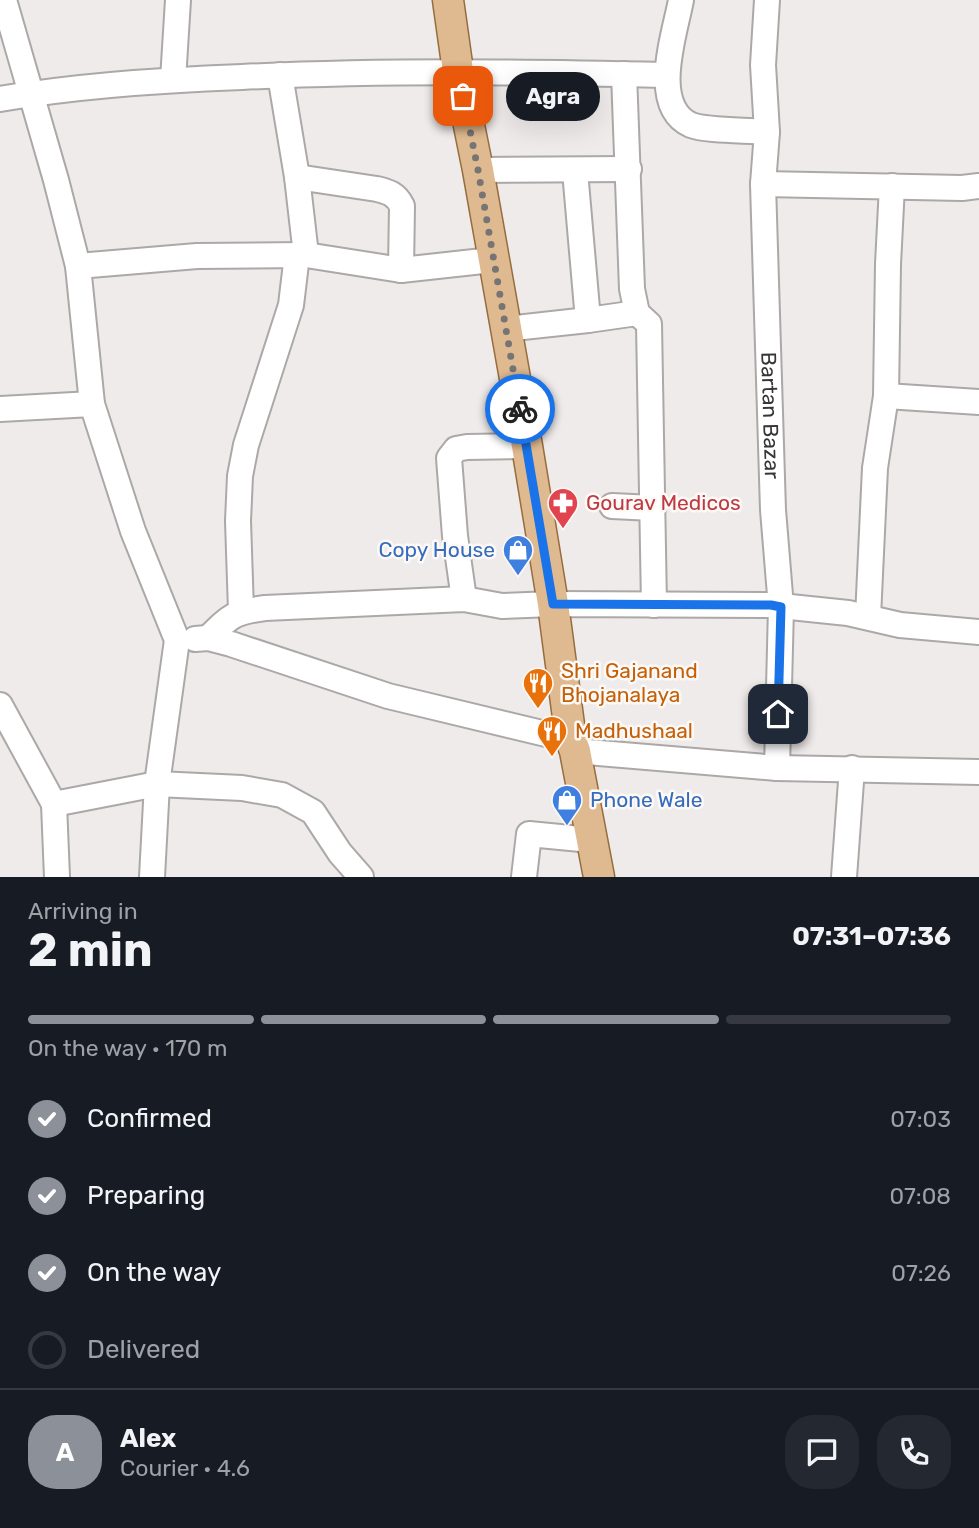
<!DOCTYPE html>
<html lang="en">
<head>
<meta charset="utf-8">
<style>
  :root { --surface:#171b24; --page:#242831; --text:#f1f3f6; --muted:#9ea1a6; --line:#363941; --accent:#8c9099 }
  body { margin:0; font-family:Rubik,sans-serif; background:var(--page); color:var(--text); height:100vh; display:flex; flex-direction:column; font-size:26px; white-space:nowrap }
  * { box-sizing:border-box; margin:0 }
  p { font-size:23px; color:var(--muted) }
  .icon { flex:none; width:38px; height:38px; fill:none; stroke:currentColor; stroke-width:2; stroke-linecap:round; stroke-linejoin:round }
  .map { position:relative; height:877px; overflow:hidden }
  .side { display:flex; flex-direction:column; background:var(--surface); flex:1 }
  .side>* { flex:none }
  .pin { position:absolute; display:grid; place-items:center; width:60px; height:60px; color:#fff; margin:-30px; border-radius:14px; box-shadow:0 4px 10px #0006 }
  .courier { position:absolute; display:grid; place-items:center; width:70px; height:70px; margin:-35px; border:5px solid #1a73e8; border-radius:50%; background:#fff; color:#222; box-shadow:0 2px 9px #0007 }
  .bubble { position:absolute; height:49px; border-radius:24px; background:var(--surface); box-shadow:0 7px 28px #0002; font-size:23px; font-weight:700; line-height:49px; text-align:center }
  .summary em { font-style:normal; font-weight:700 }
  .summary div { display:flex; flex-direction:column-reverse }
  .summary { display:flex; align-items:center; justify-content:space-between; height:119px; padding:0 28px }
  h1 { font-size:46px; font-weight:700; line-height:52px }
  .bar { display:grid; grid-template-columns:repeat(4,1fr); gap:10px 7px; align-content:center; height:84px; padding:0 28px }
  .bar i { height:9px; border-radius:5px; background:var(--line) }
  .bar .on { background:var(--accent) }
  .bar p { grid-column:span 4 }
  .line { display:flex; align-items:center; gap:18px; padding:0 28px; border-top:2px solid var(--line) }
  .line div { flex:1 }
  .round { display:grid; place-items:center; flex:none; width:74px; height:74px; border-radius:28px; background:var(--page) }
  ol { padding:0 28px; list-style:none }
  li { display:flex; align-items:center; gap:21px; height:77px }
  li p { margin-inline-start:auto }
  li .icon { padding:7px; border-radius:50%; background:var(--accent); color:#fff; stroke-width:4 }
  li:last-child { color:var(--muted) }
  li i { width:38px; height:38px; border:4px solid var(--line); border-radius:50% }
  .map>svg:first-child { display:block }
  .lines { fill:none; stroke-linecap:round; stroke-linejoin:round }
  .minor-casing { stroke:#aca8a7; stroke-width:28 }
  .major-casing { stroke:#966d3f; stroke-width:33 }
  .minor { stroke:#fff; stroke-width:24 }
  .major { stroke:#dfb98f; stroke-width:30 }
  .done { stroke:#777574; stroke-width:7; stroke-dasharray:0 12.6 }
  .route { stroke:#1a73e8; stroke-width:9 }
  .labels { text-anchor:middle; stroke-width:5; stroke-linejoin:round; paint-order:stroke }
  .street-label { font-size:21px; fill:#373535; stroke:#fcf9f7 }
  .health-label { font-size:21px; fill:#be3a42; stroke:#fcf9f7; text-anchor:start }
  .shop-label { font-size:21px; fill:#366cbe; stroke:#fcf9f7; text-anchor:end }
  .food-label { font-size:21px; fill:#c56008; stroke:#fcf9f7; text-anchor:start }
</style>
</head>
<body>
<div class="map">
<svg width="979" height="877" viewBox="0 0 979 877">
  <rect width="100%" height="100%" fill="#efebea"/>
  <g class="lines">
    <g class="minor-casing">
      <g id="minor">
        <path d="M4,0L56,180L78,266L92,404L133,531L177,640L157,784L152,877"/>
        <path d="M681,0C675,33 649,106 691,125C706,131 749,130 767,132"/>
        <path id="s1" d="M767,0L763,65L767,132L763,184L773,510L781,607L777,768"/>
        <path d="M624,74L632,289L637,313L649,324L654,605"/>
        <path d="M280,75L297,177"/>
        <path d="M173,80L178,0"/>
        <path d="M0,99C80,85 162,80 242,77C384,70 525,72 666,75"/>
        <path d="M478,170L629,169"/>
        <path d="M575,171L588,320L637,313"/>
        <path d="M763,184L962,188L979,186"/>
        <path d="M306,255L297,177L377,189C389,192 396,194 402,206L401,270"/>
        <path d="M78,266L197,256L306,255L401,270L492,260"/>
        <path d="M506,329L588,320"/>
        <path d="M886,396L979,402"/>
        <path d="M0,409L92,404"/>
        <path d="M612,506L653,508"/>
        <path d="M464,599L455,536L449,458L456,449L467,447L527,446"/>
        <path d="M241,611L238,521L240,476L246,445L291,305L297,255"/>
        <path d="M868,617L875,468L886,396L888,264L892,186"/>
        <path d="M208,638C230,616 234,612 265,608L464,599L502,606L553,604L771,605L848,613L900,625L979,632"/>
        <path d="M195,639L208,638L231,644L388,696L571,740"/>
        <path d="M0,705L54,804L57,877"/>
        <path d="M575,751L777,768L979,772"/>
        <path d="M54,804L157,784L242,788L282,795L313,812L340,853L361,877"/>
        <path d="M524,877L529,834L591,840"/>
        <path d="M844,877L852,768"/>
      </g>
    </g>
    <g class="major-casing">
      <path id="major" d="M448,0L458,71L478,170L527,446L553,604L571,740L575,751L599,877"/>
    </g>
    <use href="#minor" class="minor"/>
    <use href="#major" class="major"/>
  </g>
  <g class="lines">
    <path class="done" d="M463,96L478,170L520,409"/>
    <path class="route" d="M520,409L553,604L771,605L781,607L778,714"/>
  </g>
  <defs>
    <g id="pharmacy-pin" transform="scale(1.575)"><path d="M0 17L-7.5 6A9.5 9.5 0 1 1 7.5 6Z" fill="#e0444e" stroke="#fcf9f7"/><path d="M-2-6h4v4h4v4h-4v4h-4v-4h-4v-4h4Z" fill="#fff"/></g>
    <g id="shop-pin" transform="scale(1.575)"><path d="M0 17L-7.5 6A9.5 9.5 0 1 1 7.5 6Z" fill="#3f7fe0" stroke="#fcf9f7"/><path d="M-5-2.5h2.3a2.7 3.5 0 0 1 5.4 0H5L5.5 6h-11ZM-1.5-2.5h3a1.5 2.3 0 0 0-3 0Z" fill="#fff"/></g>
    <g id="restaurant-pin" transform="scale(1.575)"><path d="M0 17L-7.5 6A9.5 9.5 0 1 1 7.5 6Z" fill="#e8710a" stroke="#fcf9f7"/><path d="M-5-6h1v4h1v-4h1v4h1v-4h1v5L-1.5 .5V6h-2V.5L-5-1ZM5-6V6H3V1.5H1.5Q1.5-4 5-6Z" fill="#fff"/></g>
  </defs>
  <g fill-rule="evenodd">
    <use href="#pharmacy-pin" x="563" y="503"/>
    <use href="#shop-pin" x="518" y="550"/>
    <use href="#restaurant-pin" x="538" y="683"/>
    <use href="#restaurant-pin" x="552" y="731"/>
    <use href="#shop-pin" x="567" y="800"/>
  </g>
  <g class="labels">
    <g class="street-label">
      <text dy="7" stroke="none"><textPath href="#s1" startOffset="416">Bartan Bazar</textPath></text>
    </g>
    <g class="health-label">
      <text x="586" y="510">Gourav Medicos</text>
    </g>
    <g class="shop-label">
      <text x="495" y="557">Copy House</text>
      <text x="590" y="807" text-anchor="start">Phone Wale</text>
    </g>
    <g class="food-label">
      <text x="561" y="678">Shri Gajanand<tspan x="561" dy="24">Bhojanalaya</tspan></text>
      <text x="575" y="738">Madhushaal</text>
    </g>
  </g>
</svg>
<div class="pin" style="left:463px;top:96px;background:#ea580c"><svg class="icon" aria-label="bag" viewBox="0 0 24 24"><path d="M5 8h14l-1 12H6zM9 8a3 3 0 0 1 6 0"/></svg></div>
<div class="pin" style="left:778px;top:714px;background:#1f2937"><svg class="icon" aria-label="home" viewBox="0 0 24 24"><path d="M3 11l9-7 9 7M6 9v11h12V9"/></svg></div>
<div class="courier" style="left:520px;top:409px"><svg class="icon" aria-label="bike" viewBox="0 0 24 24"><circle cx="6" cy="16" r="4"/><circle cx="18" cy="16" r="4"/><path d="M6 16l4-8h5l3 8M10 8l3 8H6M13 5h3"/></svg></div>
<div class="bubble" style="left:506px;top:72px;width:94px">Agra</div>
</div>
<section class="side">
<div class="summary"><div><h1>2 min</h1><p>Arriving in</p></div><em>07:31–07:36</em></div>
<div class="bar"><i class="on"></i><i class="on"></i><i class="on"></i><i></i><p>On the way · 170 m</p></div>
<ol>
<li><svg class="icon" aria-label="check" viewBox="0 0 24 24"><path d="M5 12l5 5 9-10"/></svg>Confirmed<p>07:03</p></li>
<li><svg class="icon" aria-label="check" viewBox="0 0 24 24"><path d="M5 12l5 5 9-10"/></svg>Preparing<p>07:08</p></li>
<li><svg class="icon" aria-label="check" viewBox="0 0 24 24"><path d="M5 12l5 5 9-10"/></svg>On the way<p>07:26</p></li>
<li><i></i>Delivered</li>
</ol>
<div class="line" style="height:126px"><b class="round" style="background:var(--accent);color:#fff">A</b><div><b>Alex</b><p>Courier · 4.6</p></div><a class="round"><svg class="icon" aria-label="chat" viewBox="0 0 24 24"><path d="M4 5h16v11H9l-5 4z"/></svg></a><a class="round"><svg class="icon" aria-label="phone" viewBox="0 0 24 24"><path d="M5 4h4l2 5-3 2q2 4 5 5l2-3 5 2v4C11 20 4 13 5 4z"/></svg></a></div>
</section>
</body>
</html>
